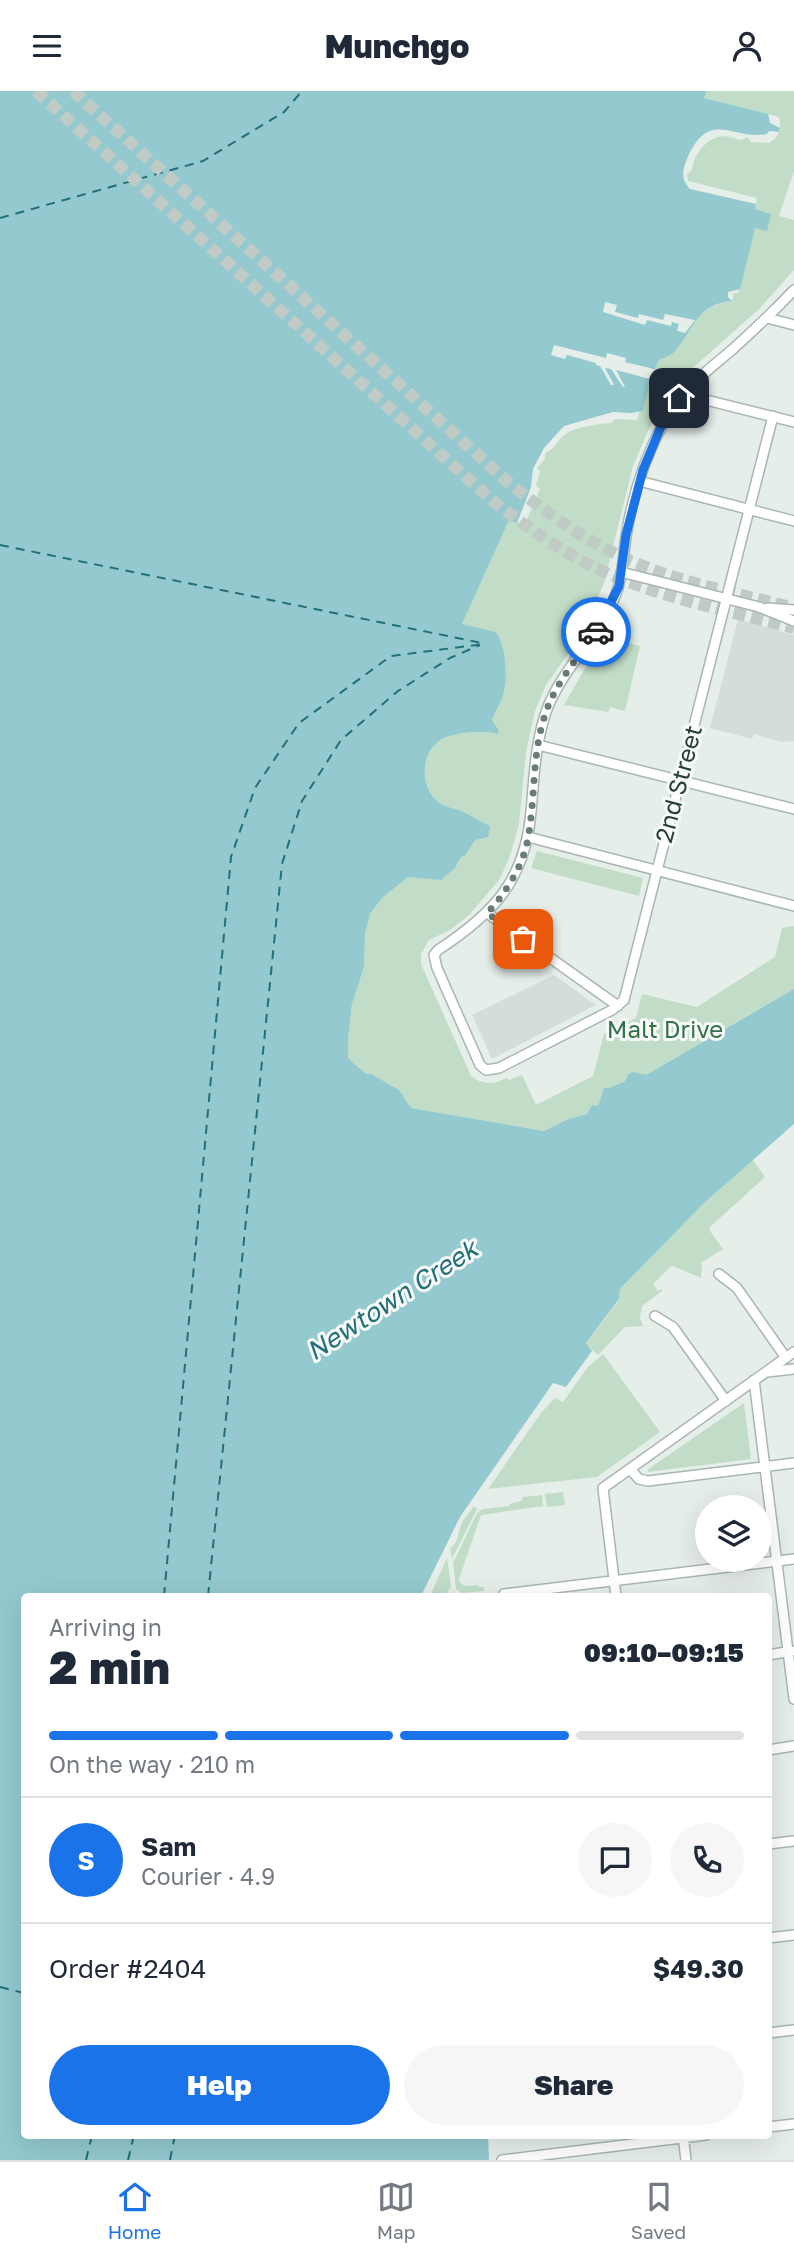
<!DOCTYPE html>
<html lang="en">
<head>
<meta charset="utf-8">
<style>
  :root { --surface:#fff; --page:#f6f6f7; --text:#1f2937; --muted:#747a83; --line:#e0e1e3; --accent:#1a73e8 }
  body { margin:0; font-family:"Golos Text",sans-serif; background:var(--page); color:var(--text); height:100vh; display:flex; flex-direction:column; font-size:26px; white-space:nowrap }
  * { box-sizing:border-box; margin:0 }
  p { font-size:23px; color:var(--muted) }
  .icon { flex:none; width:38px; height:38px; fill:none; stroke:currentColor; stroke-width:2; stroke-linecap:round; stroke-linejoin:round }
  .map { position:relative; flex:1; overflow:hidden }
  .details { position:absolute; left:21px; top:1502px; width:751px; height:546px; display:flex; flex-direction:column; background:var(--surface); border-radius:7px; box-shadow:0 7px 28px #0002 }
  .details>* { flex:none }
  .controls { position:absolute; left:695px; top:1404px; display:grid; gap:14px }
  .controls a { display:grid; place-items:center; width:77px; height:77px; border-radius:50%; background:var(--surface); box-shadow:0 7px 28px #0002; font-size:35px }
  .pin { position:absolute; display:grid; place-items:center; width:60px; height:60px; color:#fff; margin:-30px; border-radius:14px; box-shadow:0 4px 10px #0006 }
  .courier { position:absolute; display:grid; place-items:center; width:70px; height:70px; margin:-35px; border:5px solid #1a73e8; border-radius:50%; background:#fff; color:#222; box-shadow:0 2px 9px #0007 }
  .headline em { font-style:normal; font-weight:800 }
  .headline div { display:flex; flex-direction:column-reverse }
  .headline { display:flex; align-items:center; justify-content:space-between; height:119px; padding:0 28px }
  h1 { font-size:46px; font-weight:800; line-height:52px }
  .bar { display:grid; grid-template-columns:repeat(4,1fr); gap:10px 7px; align-content:center; height:84px; padding:0 28px }
  .bar i { height:9px; border-radius:5px; background:var(--line) }
  .bar .active { background:var(--accent) }
  .bar p { grid-column:span 4 }
  .line { display:flex; align-items:center; gap:18px; padding:0 28px; border-top:2px solid var(--line) }
  .line div { flex:1 }
  .round { display:grid; place-items:center; flex:none; width:74px; height:74px; border-radius:37px; background:var(--page) }
  .cta { display:flex; gap:14px; margin-top:auto; padding:14px 28px }
  .cta a { flex:1; height:80px; border-radius:42px; background:var(--accent); color:#fff; font-size:28px; font-weight:800; line-height:80px; text-align:center }
  .cta a+a { background:var(--page); color:var(--text) }
  header { display:flex; justify-content:space-between; align-items:center; height:91px; padding:0 28px; background:var(--surface); font-size:32px; font-weight:800 }
  .tabs { display:flex; justify-content:space-around; align-items:center; height:98px; border-top:2px solid var(--line); background:var(--surface); font-size:19px; color:var(--muted) }
  .tabs a { display:grid; justify-items:center; gap:4px }
  .tabs .active { color:var(--accent) }
  .map>svg:first-child { display:block }
  .built { fill:#d4ded9 }
  .green { fill:#c1ddc7 }
  .water { fill:#93c9cf }
  .pier { fill:#e6eeea }
  .lines { fill:none; stroke-linecap:round; stroke-linejoin:round }
  .ferry { stroke:#237078; stroke-width:2; stroke-dasharray:9 7; stroke-linecap:butt }
  .highway-tunnel { stroke:#c0cbc6; stroke-width:12; stroke-dasharray:12 6; stroke-linecap:butt }
  .minor-casing { stroke:#a9b6b1; stroke-width:12 }
  .minor { stroke:#fff; stroke-width:9 }
  .done { stroke:#697c76; stroke-width:7; stroke-dasharray:0 12.6 }
  .route { stroke:#1a73e8; stroke-width:9 }
  .labels { text-anchor:middle; stroke-width:6; stroke-linejoin:round; paint-order:stroke }
  .street-label { font-size:24px; fill:#263f37; stroke:#f7faf8 }
  .park-label { font-size:24px; fill:#327447; stroke:#f7faf8 }
  .water-label { font-size:26px; font-style:italic; fill:#237078; stroke:#f7faf8 }
</style>
</head>
<body>
<header><svg class="icon" aria-label="menu" viewBox="0 0 24 24"><path d="M4 6h16M4 12h16M4 18h16"/></svg>Munchgo<svg class="icon" aria-label="person" viewBox="0 0 24 24"><circle cx="12" cy="8" r="4"/><path d="M4 21q1-7 8-7t8 7"/></svg></header>
<div class="map">
<svg width="794" height="2069" viewBox="0 0 794 2069">
  <rect width="100%" height="100%" fill="#e6eeea"/>
  <path class="built" d="M738,528L794,544V650L781,651L754,643L752,648L710,637Z
    M554,884L596,914L492,968L472,924Z"/>
  <path class="green" d="M707,0H794V80L779,125L794,129V179L759,218L687,282L691,286L675,303L669,302L650,335L633,375L604,492L582,543L546,594L535,620L526,661L519,733L509,768L499,789L469,824L450,839L429,849L421,863V873L471,985C484,995 494,993 507,987L509,989L522,984L536,1014L593,985L604,943L636,927L642,903L697,916L775,866L782,837L794,835V898L646,984L626,986L624,992L609,997H604L598,1016L592,1014L587,1023L566,1029L544,1040L411,1017L394,996L366,984L353,972L348,966V949L352,913L364,876L365,843L370,823L382,807L409,785L441,789L455,777L461,766L465,765L475,749L490,735C481,731 474,727 466,722C457,717 444,717 436,709C420,694 421,663 439,650C451,641 483,639 497,643L492,629C495,623 499,615 502,608C507,591 506,556 496,541L462,533L509,428L524,435L540,398L536,395L540,380L537,378L545,367V362C554,359 556,352 563,345C573,336 597,333 611,332L615,328L637,329L650,288L659,269C691,256 689,214 732,210L734,202H738L757,107L688,90L687,83L692,79C693,64 707,46 723,45C729,45 736,48 742,49L747,46L751,51L769,52C779,47 782,37 779,26L704,7Z
    M610,548L640,555L625,620L610,616L608,621L564,614L584,579Z
    M537,760L643,787L639,805L531,777Z
    M752,1068L765,1086L710,1136V1140L723,1158L702,1171L701,1187L673,1175L670,1176L653,1193L658,1200L662,1198V1200L642,1215L640,1227L643,1235L625,1236L598,1264L586,1253L619,1209L620,1198L703,1113Z
    M603,1263L660,1341L597,1386L488,1398L541,1322L555,1307L563,1311L588,1276Z
    M744,1312L751,1368L648,1381L647,1379Z
    M563,1401L565,1414L547,1416L545,1403Z
    M542,1404L543,1415L481,1424L459,1488L460,1492L465,1495L478,1494L479,1496H484V1500L462,1502L456,1498L453,1472L477,1422L483,1418L509,1415V1413L521,1410L523,1406Z
    M474,1415L477,1418L452,1468L450,1458L456,1451L462,1431Z
    M447,1467L451,1495L445,1505H430Z"/>
  <path class="water" d="M0,0H707L704,7L768,23L770,32L780,37L779,41L769,40L767,43C733,50 709,16 687,68C682,80 681,88 690,98L756,113L755,118L771,123L767,140L755,137L740,198L728,201V206L732,210C696,213 694,239 674,261C670,265 664,267 659,269L650,288L643,320L631,322L613,321L564,335L544,357L533,378L531,396L517,432L509,429L462,533L496,541C507,558 508,589 502,608C499,615 495,622 492,629L499,640L497,643C483,639 451,641 439,650C421,663 420,694 436,709C444,717 457,717 466,722C474,727 482,731 490,735L488,746L475,749L465,765L461,766L455,777L441,789L408,786L382,807L370,823L365,843L364,876L352,913L348,949V966L353,972L366,983H371L399,999L411,1017L544,1040L566,1029L587,1023L592,1014L598,1015L604,997H609L624,991L629,983L633,981L646,984L794,898V1033L704,1112L620,1198L619,1208L586,1252L592,1260L566,1296L553,1292L460,1426L421,1505H24V2044H488L489,2069H0Z"/>
  <path class="pier" d="M605,211L617,214L615,221L638,227L639,223L663,229L665,223L695,229L685,242L677,240L679,233L672,231L671,235L647,229L645,234L603,221Z
    M554,254L606,267L607,262L626,267L625,271L654,278L653,283L650,288L616,279L625,296H623L611,278L605,277L614,294H611L600,275L596,274V272L567,264L565,268L551,264Z"/>
  <g class="lines">
    <path class="ferry" d="M0,127L203,70L284,21L302,0
      M0,454L482,552
      M164,1505L231,766L255,697L299,632L391,565L484,553
      M208,1505L282,773L302,710L341,649L398,600L450,567L480,554
      M0,1896L24,1902
      M86,2069L92,2044
      M128,2069L134,2044
      M170,2069L175,2044"/>
    <path class="highway-tunnel" d="M36,0L493,410C520,431 548,451 578,468C645,504 721,518 794,537
      M73,0L509,392C544,420 582,447 622,466C676,491 737,502 794,517"/>
    <g class="minor-casing">
      <path id="minor" d="M767,227L794,234
        M682,303L794,331
        M773,325L624,909L612,919L499,977L486,979L480,974L437,877L434,864L438,859C493,823 525,790 531,721C534,687 535,654 546,621C561,578 599,547 616,503C623,485 623,465 626,446C632,406 645,366 664,331C680,300 707,280 733,258C754,239 774,220 794,199
        M639,390L794,430
        M621,481L759,516L794,530
        M768,517L794,519
        M538,654L794,718
        M528,746L794,815
        M487,822L618,915
        M719,1183L737,1197L786,1267
        M655,1225L673,1236L726,1310
        M767,1281L794,1278
        M754,1289L794,1608
        M630,1378L639,1388L648,1390L794,1372
        M504,1503L794,1468
        M616,1505L603,1397L794,1261
        M768,1564L792,1560
        M768,1659L794,1655
        M768,1753L794,1750
        M768,1847L794,1844
        M768,1942L794,1939
        M768,2036L794,2033
        M683,2044L686,2069
        M502,2069L706,2044"/>
    </g>
    <use href="#minor" class="minor"/>
  </g>
  <g class="lines">
    <path class="done" d="M523,848L487,822C504,805 522,776 527,752C536,710 531,666 545,624C555,592 578,567 596,541"/>
    <path class="route" d="M596,541L619,495L626,444L643,379L660,338L679,307"/>
  </g>
  <g class="labels">
    <g class="street-label">
      <text transform="translate(679 693) rotate(-75)" y="8">2nd Street</text>
    </g>
    <g class="park-label">
      <text x="665" y="947">Malt Drive</text>
    </g>
    <g class="water-label">
      <text transform="translate(392 1209) rotate(-33)" y="9">Newtown Creek</text>
    </g>
  </g>
</svg>
<div class="controls">
<a><svg class="icon" aria-label="layers" viewBox="0 0 24 24"><path d="M12 4l9 5-9 5-9-5zM3 14l9 5 9-5"/></svg></a>
</div>
<div class="pin" style="left:523px;top:848px;background:#ea580c"><svg class="icon" aria-label="bag" viewBox="0 0 24 24"><path d="M5 8h14l-1 12H6zM9 8a3 3 0 0 1 6 0"/></svg></div>
<div class="pin" style="left:679px;top:307px;background:#1f2937"><svg class="icon" aria-label="home" viewBox="0 0 24 24"><path d="M3 11l9-7 9 7M6 9v11h12V9"/></svg></div>
<div class="courier" style="left:596px;top:541px"><svg class="icon" aria-label="car" viewBox="0 0 24 24"><path d="M5 17H2v-5l4-1 3-4h7l3 4 3 1v5h-3M9 17h6M6 11h13"/><circle cx="7" cy="17" r="2"/><circle cx="17" cy="17" r="2"/></svg></div>
<section class="details">
<div class="headline"><div><h1>2 min</h1><p>Arriving in</p></div><em>09:10–09:15</em></div>
<div class="bar"><i class="active"></i><i class="active"></i><i class="active"></i><i></i><p>On the way · 210 m</p></div>
<div class="line" style="height:126px"><b class="round" style="background:var(--accent);color:#fff">S</b><div><b>Sam</b><p>Courier · 4.9</p></div><a class="round"><svg class="icon" aria-label="chat" viewBox="0 0 24 24"><path d="M4 5h16v11H9l-5 4z"/></svg></a><a class="round"><svg class="icon" aria-label="phone" viewBox="0 0 24 24"><path d="M5 4h4l2 5-3 2q2 4 5 5l2-3 5 2v4C11 20 4 13 5 4z"/></svg></a></div>
<div class="line" style="height:91px"><div>Order #2404</div><b>$49.30</b></div>
<div class="cta"><a>Help</a><a>Share</a></div>
</section>
</div>
<nav class="tabs">
<a class="active"><svg class="icon" aria-label="home" viewBox="0 0 24 24"><path d="M3 11l9-7 9 7M6 9v11h12V9"/></svg>Home</a>
<a><svg class="icon" aria-label="map" viewBox="0 0 24 24"><path d="M3 6l6-2 6 2 6-2v14l-6 2-6-2-6 2zM9 4v14M15 6v14"/></svg>Map</a>
<a><svg class="icon" aria-label="saved" viewBox="0 0 24 24"><path d="M7 4h10v16l-5-4-5 4z"/></svg>Saved</a>
</nav>
</body>
</html>
